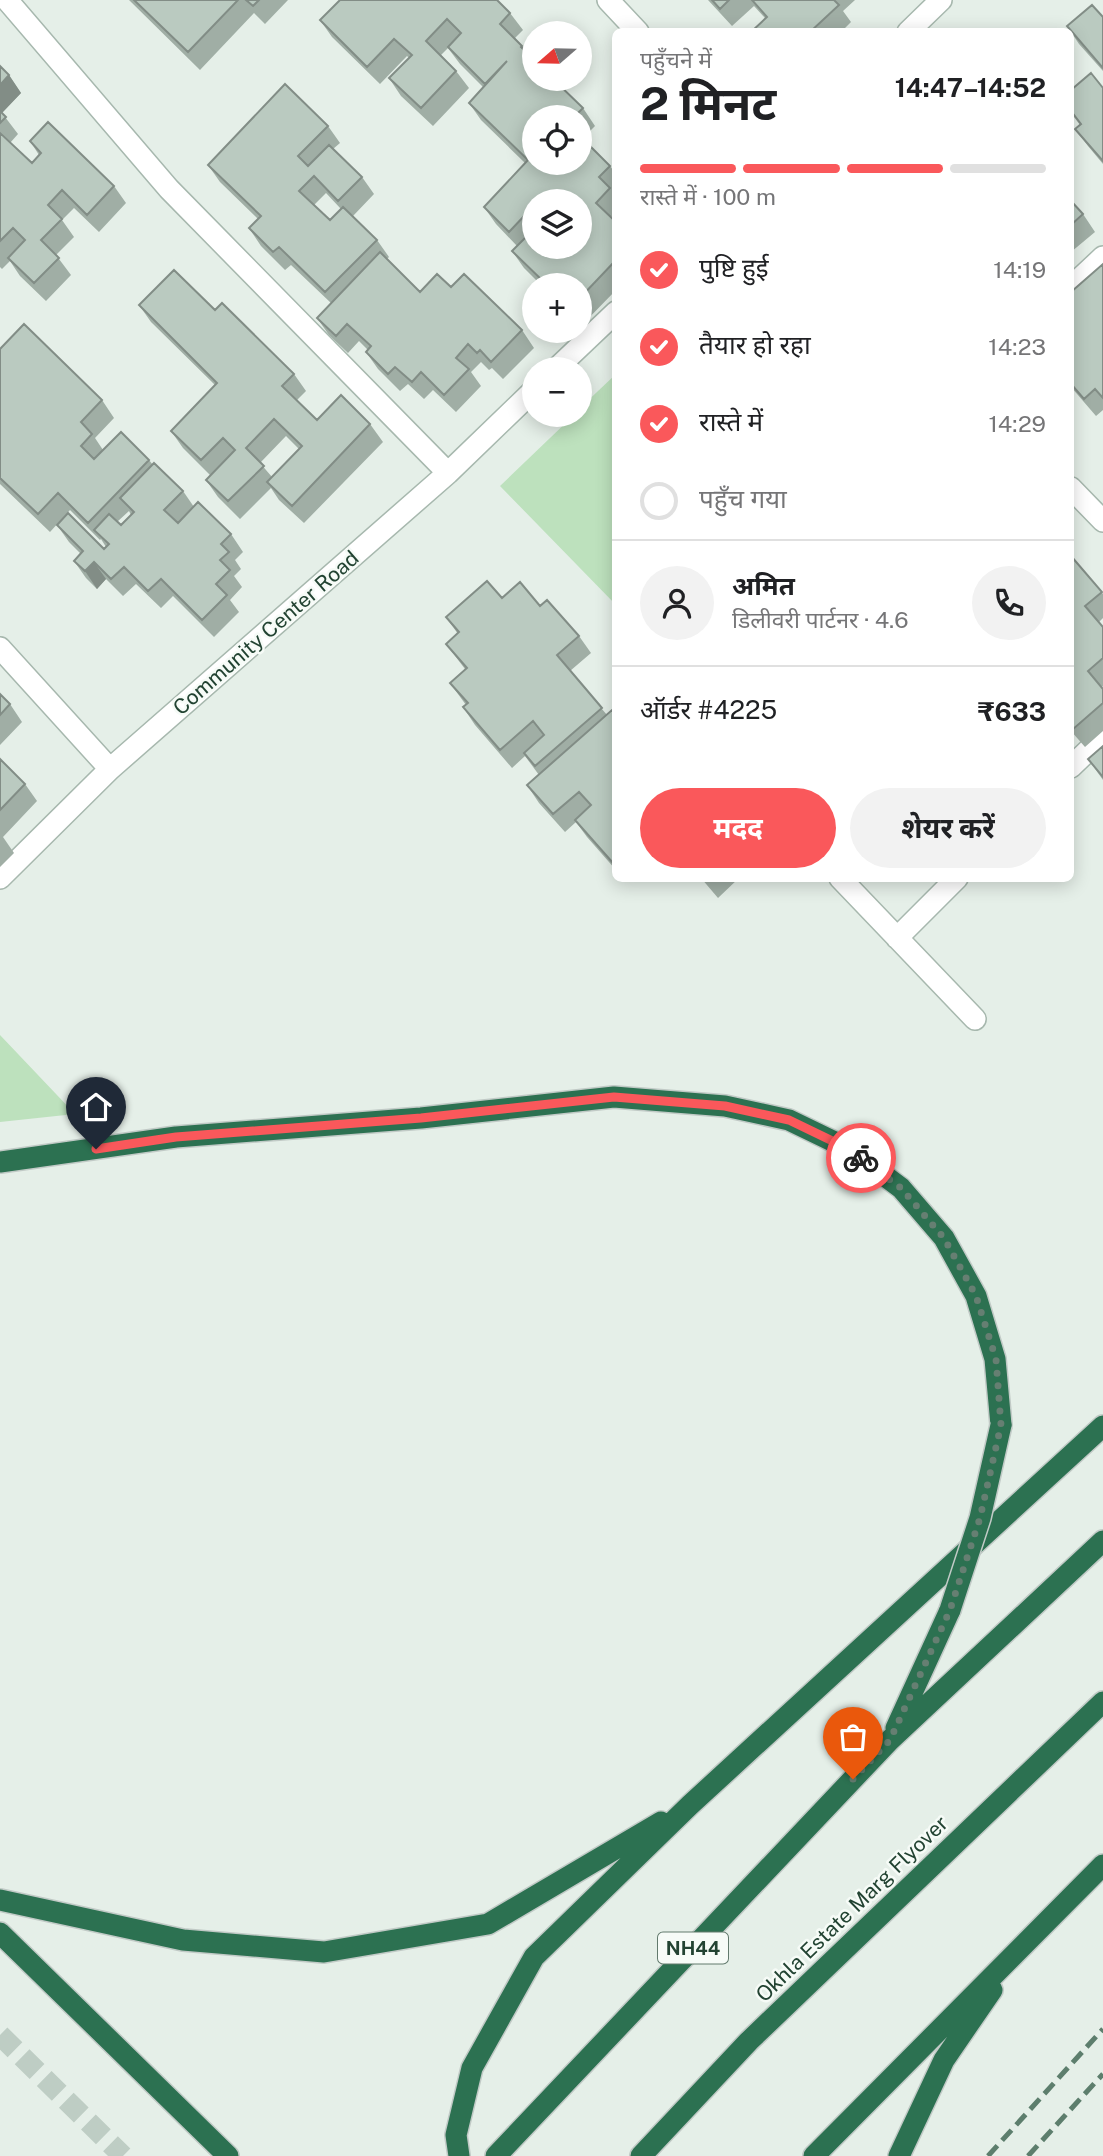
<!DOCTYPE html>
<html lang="hi">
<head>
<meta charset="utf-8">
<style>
  :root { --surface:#fff; --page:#f2f2f2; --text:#202124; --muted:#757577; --line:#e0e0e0; --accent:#fa585b }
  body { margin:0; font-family:"Public Sans","Noto Sans Devanagari",sans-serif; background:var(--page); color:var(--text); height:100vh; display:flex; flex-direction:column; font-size:26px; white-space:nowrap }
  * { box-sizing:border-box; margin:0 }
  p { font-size:23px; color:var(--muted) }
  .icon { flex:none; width:38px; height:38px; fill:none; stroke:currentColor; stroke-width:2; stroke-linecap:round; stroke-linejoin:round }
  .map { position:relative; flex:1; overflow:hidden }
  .sheet { position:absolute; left:612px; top:28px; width:462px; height:854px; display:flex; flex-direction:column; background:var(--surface); border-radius:10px; box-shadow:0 4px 18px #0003 }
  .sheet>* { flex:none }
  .needle { width:46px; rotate:250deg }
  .controls { position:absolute; left:522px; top:21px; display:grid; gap:14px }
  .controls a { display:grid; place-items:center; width:70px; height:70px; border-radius:50%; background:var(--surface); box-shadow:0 4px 18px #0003; font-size:35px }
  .pin { position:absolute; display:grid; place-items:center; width:60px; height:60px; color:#fff; margin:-72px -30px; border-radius:50% 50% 50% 0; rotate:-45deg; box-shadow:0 0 7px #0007 }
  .pin .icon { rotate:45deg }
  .courier { position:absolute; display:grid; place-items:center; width:70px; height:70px; margin:-35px; border:5px solid #fa585b; border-radius:50%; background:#fff; color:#222; box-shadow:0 2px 9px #0007 }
  .head em { font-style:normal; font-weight:700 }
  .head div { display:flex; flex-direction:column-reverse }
  .head { display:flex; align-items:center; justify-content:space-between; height:119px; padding:0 28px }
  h1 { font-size:46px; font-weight:700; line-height:52px }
  .bar { display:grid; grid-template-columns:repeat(4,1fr); gap:10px 7px; align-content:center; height:84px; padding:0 28px }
  .bar i { height:9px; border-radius:5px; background:var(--line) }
  .bar .selected { background:var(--accent) }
  .bar p { grid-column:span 4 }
  .line { display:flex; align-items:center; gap:18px; padding:0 28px; border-top:2px solid var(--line) }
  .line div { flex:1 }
  .round { display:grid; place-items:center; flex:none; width:74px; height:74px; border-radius:37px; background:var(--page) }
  ol { padding:0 28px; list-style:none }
  li { display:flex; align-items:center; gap:21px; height:77px }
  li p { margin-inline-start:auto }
  li .icon { padding:7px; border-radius:50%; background:var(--accent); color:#fff; stroke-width:4 }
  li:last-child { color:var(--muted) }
  li i { width:38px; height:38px; border:4px solid var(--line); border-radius:50% }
  .button { display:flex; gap:14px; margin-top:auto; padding:14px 28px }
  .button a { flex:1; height:80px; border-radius:42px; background:var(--accent); color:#fff; font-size:28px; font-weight:700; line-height:80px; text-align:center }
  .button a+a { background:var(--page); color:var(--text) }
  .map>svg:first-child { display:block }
  .green { fill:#bde1bd }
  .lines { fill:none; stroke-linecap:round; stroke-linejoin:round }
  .secondary-tunnel { stroke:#becdc4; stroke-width:21; stroke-dasharray:21 10; stroke-linecap:butt }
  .street-casing { stroke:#a7b8ae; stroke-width:24 }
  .highway-casing { stroke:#c1cac6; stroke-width:24 }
  .street { stroke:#fff; stroke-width:21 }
  .highway { stroke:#2c7151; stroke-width:21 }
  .rail { stroke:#5d7e6d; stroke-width:5; stroke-dasharray:14 7; stroke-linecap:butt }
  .highway-bridge-casing { stroke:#c1cac6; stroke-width:24; stroke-linecap:butt }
  .highway-bridge { stroke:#2c7151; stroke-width:21 }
  .wall { fill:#a0aea5; fill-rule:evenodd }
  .shaded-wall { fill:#828d86 }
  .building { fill:#bacac0; stroke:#828d86; stroke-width:2 }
  .done { stroke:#667f72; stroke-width:7; stroke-dasharray:0 12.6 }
  .route { stroke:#fa585b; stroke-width:9 }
  .labels { text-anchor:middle; stroke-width:5; stroke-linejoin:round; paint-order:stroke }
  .shield { fill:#f6fbf7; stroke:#627a6d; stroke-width:2 }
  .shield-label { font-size:19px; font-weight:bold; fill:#224332 }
  .street-label { font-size:21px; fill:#224332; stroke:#f6fbf7 }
</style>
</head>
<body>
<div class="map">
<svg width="1103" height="2156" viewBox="0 0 1103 2156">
  <rect width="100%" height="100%" fill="#e5efe8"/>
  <path class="green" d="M616,374V605L500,486L574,415H579V409Z
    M0,1035L75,1114L0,1122Z"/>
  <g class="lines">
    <path class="secondary-tunnel" d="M0,2035L123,2156"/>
    <g class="street-casing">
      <path id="street" d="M7,0L169,189L448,473
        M608,0L638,32
        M908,32L941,0
        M1071,287L1103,257
        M556,369L616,312
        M1071,488L1103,521
        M0,648L110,769
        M1071,767L1103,736
        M0,878L110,769L448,473L534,390
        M840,878L975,1019
        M897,938L957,878"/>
    </g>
    <g class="highway-casing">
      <path id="highway" d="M0,1162L176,1137L421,1118L614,1097L725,1106L789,1120L849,1149L901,1188L944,1238L976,1296L995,1359L1001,1425
        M896,1728L950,1610
        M0,1900L183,1940L324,1952L488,1924L661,1822
        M0,1933L228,2156
        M459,2156L456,2135L472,2068L534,1957L690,1805L1103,1426
        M496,2156L890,1740L1103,1541
        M641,2156L749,2041L1103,1702
        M814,2156L1103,1865
        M899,2156L944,2060L992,1990"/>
    </g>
    <use href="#street" class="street"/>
    <use href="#highway" class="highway"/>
    <path class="rail" d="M988,2156L1103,2029
      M1028,2156L1103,2074"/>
    <g class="highway-bridge-casing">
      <path id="highway-bridge" d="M950,1610L980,1518L1001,1425"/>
    </g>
    <use href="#highway-bridge" class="highway-bridge"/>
  </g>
  <path class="wall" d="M129,0H288L265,24L254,13L200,70Z
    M708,0H855L843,11L851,22L841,32H751L765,18L754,6L732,26Z
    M510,13L523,30L515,38L522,46L530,56L583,108L595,126L582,139L610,166L616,174V189L613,192L616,196V212L611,217L616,222V290L582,325L579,322V285H541L524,268L512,251L517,246L496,224L484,207L525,163L481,120L469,103L483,87L460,64L448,48L441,55L456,71L469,88L433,126L401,96L389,78L409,58L407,56L380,84L332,37L320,20ZM534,117H579V163ZM534,201L579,247H534Z
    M1103,17V71L1079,44L1067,26Z
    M0,66L9,75L21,93L2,113L18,134L10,143L32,163L39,155L30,141L114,186L126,203L99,232L74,208L62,220L74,237L56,255L71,275L46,301L20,276L10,261L2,269L0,267Z
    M1103,88V164L1088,146L1075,129L1080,125L1071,113V90Z
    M328,126L340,143L333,149L362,177L374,194L353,216L377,240L389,257L387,259L420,292L451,287L522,330L534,348L503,379L492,368L489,370L481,362L471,372L481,386L456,412L433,390L424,399L408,384L400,391L378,369L366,352L368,350L359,341L348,353L329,335L317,318L331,303L291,265L285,270L261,246L249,228L258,219L220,182L208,165ZM326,193L341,209L330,220L314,205Z
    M1071,201L1083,214L1095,232L1071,252Z
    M1103,264V410L1096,416L1071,387V292Z
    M139,305L215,310L294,374L306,391L297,400L317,420L370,424L383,442L304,523L279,500L271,488L240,519L218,497L206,480L210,475L183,448L171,431L215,385L151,322ZM286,436L299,449L272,477L260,463Z
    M0,349L102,400L114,418L95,438L103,450L149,460L153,465L183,491L194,507L231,534L243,552L235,560L241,569L234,576L242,587L230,600L239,612L214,637L173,596L161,608L136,584L123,596L106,579L97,589L86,578L74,561L81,554L69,542L57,525L104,549L106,547L101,539L100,540L70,510L50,532L0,484ZM129,511L131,515L121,525L117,522Z
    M1071,556L1103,594V618L1099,622L1103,627V686L1102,687L1103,689V731L1085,747L1071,731Z
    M502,598L540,606L579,636L591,653L570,671L607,715L616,714V870L587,837L576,822L565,832L539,803L527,785L539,775L525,756L512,768L475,725L463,707L466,705L450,683L465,669L446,644L458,634L446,617Z
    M0,694L10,704L22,722L0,745Z
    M1103,746V780L1088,759Z
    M0,759L25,784L37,801L3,837L14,853L0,867Z
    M701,878H739L718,898Z"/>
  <path class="shaded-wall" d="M9,75L21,93L0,115V85Z
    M94,562L106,579L97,589L85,571Z"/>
  <path class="building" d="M134,0H238L188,52Z
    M246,0H259L253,6Z
    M340,0H497L510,13L500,24L522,46L521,47L534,60V79H553L583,108L574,117H534V163H579V135L610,166L599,177L610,188L596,203L616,222V260L579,299V285H547L512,251L534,229V247H579V201H534V219L527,213L509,232L484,207L528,160L469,103L507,61L485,84L448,47L461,33L447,19L426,41L456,71L421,108L389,78L412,55L394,39L367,67L320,20Z
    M712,0H729L720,9Z
    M752,0H834L839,5L810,32H751L767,17Z
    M1092,5L1103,17V68L1067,26Z
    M0,66L9,75L0,85Z
    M1091,73L1103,88V161L1075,129L1081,124L1071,111V90Z
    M285,84L328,126L298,156L308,166L329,145L362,177L338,201L314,176L299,191L330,220L343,207L377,240L325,292L279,247L273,252L249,228L261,216L208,165Z
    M0,111L6,117L0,123Z
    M48,122L114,186L87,215L62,190L48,205L62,219L41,240L59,258L34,283L8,258L25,240L13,228L0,241V133L32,163L41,153L30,141Z
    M1071,201L1083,214L1071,225Z
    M380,252L420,292L437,274L451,287L464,274L522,330L491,362L480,350L477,353L468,344L456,358L469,369L444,395L421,372L412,382L395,367L388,374L366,352L371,346L347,324L336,336L317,318Z
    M1103,264V398L1095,389L1084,399L1071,384V292Z
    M174,270L215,310L222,303L294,374L282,386L317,420L341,395L370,424L292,506L267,482L302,446L274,419L246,448L264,466L228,501L206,480L235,450L223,438L201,460L171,431L217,383L139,305Z
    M24,324L102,400L81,422L92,434L81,446L94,459L121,432L149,460L88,523L58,493L38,514L0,478V349Z
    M154,463L183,491L164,510L178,523L198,502L231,534L221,544L229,552L220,560L230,570L216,584L227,595L202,620L161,579L148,591L124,567L111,579L94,562L85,571L74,561L83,551L57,525L68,513L104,549L109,544L94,530L109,514L121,525L134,512L120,498Z
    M1071,556L1102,592L1085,606L1103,627V658L1088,671L1103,689V703L1072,730L1071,728Z
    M487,581L502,598L520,582L540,606L547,600L579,636L557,655L602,708L535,766L524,753L544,735L533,721L500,750L463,707L468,703L450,683L467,668L446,644L459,632L446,617Z
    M0,694L10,704L0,715Z
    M612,710L616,714V860L613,863L575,820L591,805L579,792L553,814L527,785Z
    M1103,746V777L1088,759Z
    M0,759L25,784L0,810Z"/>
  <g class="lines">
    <path class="done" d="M853,1779L890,1740L950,1610L980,1518L1001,1425L996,1359L976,1296L944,1238L901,1188L861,1158"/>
    <path class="route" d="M96,1149L176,1137L421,1118L614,1097L725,1106L789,1120L849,1149L861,1158"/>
  </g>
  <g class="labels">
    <rect class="shield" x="658" y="1932.5" width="70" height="31" rx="5"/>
    <g class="shield-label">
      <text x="693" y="1955">NH44</text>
    </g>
    <g class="street-label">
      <text transform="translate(266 633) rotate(-41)" y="7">Community Center Road</text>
      <text transform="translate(852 1909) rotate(-44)" y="7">Okhla Estate Marg Flyover</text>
    </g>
  </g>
</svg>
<div class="controls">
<a><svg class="needle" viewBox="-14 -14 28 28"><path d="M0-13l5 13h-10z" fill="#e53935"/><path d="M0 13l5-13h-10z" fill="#757577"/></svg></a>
<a><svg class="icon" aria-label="locate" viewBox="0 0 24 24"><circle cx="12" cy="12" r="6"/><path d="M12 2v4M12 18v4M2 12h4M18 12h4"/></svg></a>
<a><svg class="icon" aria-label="layers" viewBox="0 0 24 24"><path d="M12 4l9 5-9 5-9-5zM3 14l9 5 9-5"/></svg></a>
<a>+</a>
<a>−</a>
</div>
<div class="pin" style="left:853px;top:1779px;background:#ea580c"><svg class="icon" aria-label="bag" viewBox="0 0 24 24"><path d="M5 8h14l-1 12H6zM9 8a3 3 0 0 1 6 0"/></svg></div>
<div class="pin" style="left:96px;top:1149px;background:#1f2937"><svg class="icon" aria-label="home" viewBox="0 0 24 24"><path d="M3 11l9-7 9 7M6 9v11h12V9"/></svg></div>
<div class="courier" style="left:861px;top:1158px"><svg class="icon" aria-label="bike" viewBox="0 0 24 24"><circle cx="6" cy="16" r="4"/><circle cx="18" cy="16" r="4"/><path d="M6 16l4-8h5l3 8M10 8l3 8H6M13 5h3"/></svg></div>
<section class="sheet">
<div class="head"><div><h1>2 मिनट</h1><p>पहुँचने में</p></div><em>14:47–14:52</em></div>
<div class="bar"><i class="selected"></i><i class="selected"></i><i class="selected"></i><i></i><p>रास्ते में · 100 m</p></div>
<ol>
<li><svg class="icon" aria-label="check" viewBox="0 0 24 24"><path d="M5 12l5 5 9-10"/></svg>पुष्टि हुई<p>14:19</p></li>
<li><svg class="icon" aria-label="check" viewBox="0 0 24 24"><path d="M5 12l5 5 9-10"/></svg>तैयार हो रहा<p>14:23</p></li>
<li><svg class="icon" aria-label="check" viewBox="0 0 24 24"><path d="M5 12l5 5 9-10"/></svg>रास्ते में<p>14:29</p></li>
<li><i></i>पहुँच गया</li>
</ol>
<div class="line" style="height:126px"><a class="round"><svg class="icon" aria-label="person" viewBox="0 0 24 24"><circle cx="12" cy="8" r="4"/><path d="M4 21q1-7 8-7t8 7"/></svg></a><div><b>अमित</b><p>डिलीवरी पार्टनर · 4.6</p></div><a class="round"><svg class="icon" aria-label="phone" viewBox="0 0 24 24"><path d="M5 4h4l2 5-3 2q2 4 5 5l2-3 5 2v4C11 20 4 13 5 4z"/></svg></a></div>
<div class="line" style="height:91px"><div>ऑर्डर #4225</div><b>₹633</b></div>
<div class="button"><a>मदद</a><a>शेयर करें</a></div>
</section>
</div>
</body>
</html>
